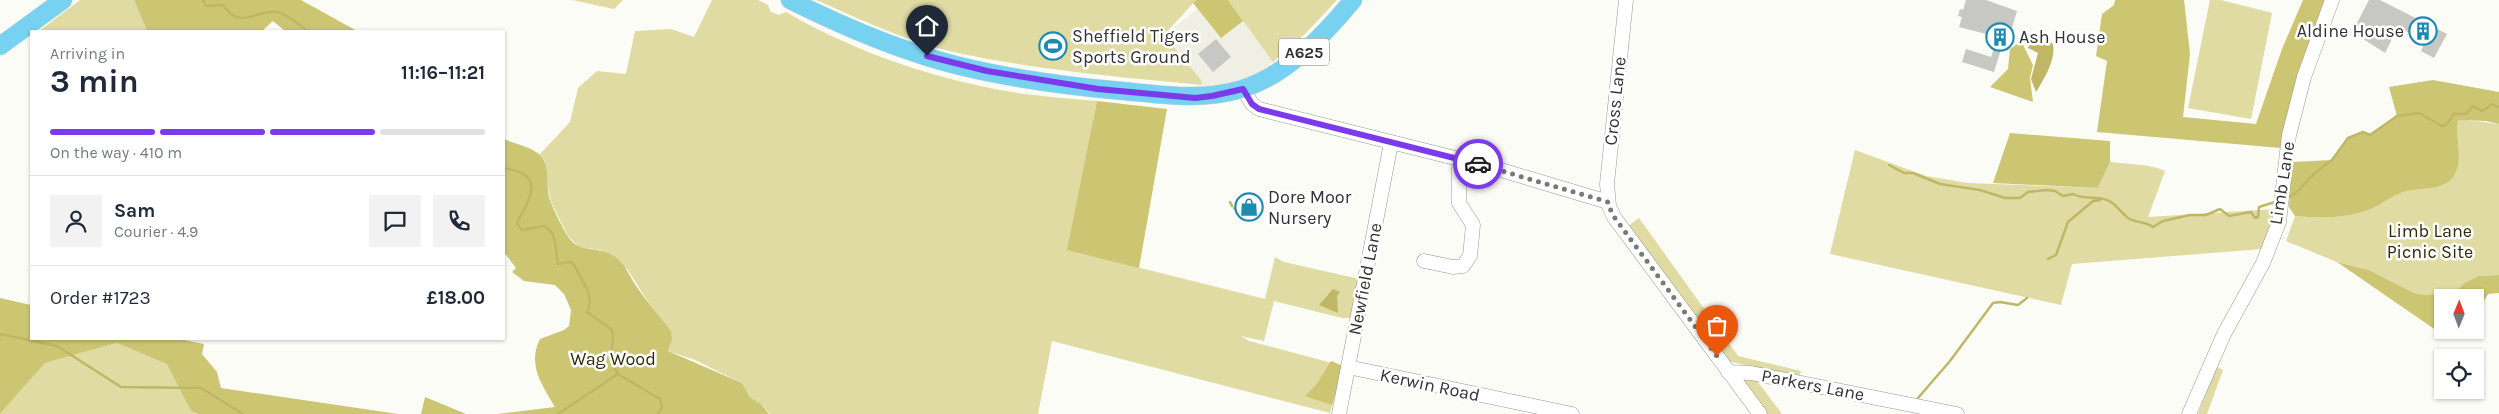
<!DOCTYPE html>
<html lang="en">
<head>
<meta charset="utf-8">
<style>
  :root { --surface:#fff; --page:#f2f2f3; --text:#1f2937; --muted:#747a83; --line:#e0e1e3; --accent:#7c3aed }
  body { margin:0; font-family:Karla,sans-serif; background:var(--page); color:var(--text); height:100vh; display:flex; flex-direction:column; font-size:19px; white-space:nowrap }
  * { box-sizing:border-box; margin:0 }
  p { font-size:16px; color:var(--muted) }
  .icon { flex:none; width:28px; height:28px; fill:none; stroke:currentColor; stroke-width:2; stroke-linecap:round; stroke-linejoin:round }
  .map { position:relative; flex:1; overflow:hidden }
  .sheet { position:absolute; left:30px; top:30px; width:475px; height:310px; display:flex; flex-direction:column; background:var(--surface); border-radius:0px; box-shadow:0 1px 4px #0004 }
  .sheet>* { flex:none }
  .needle { width:32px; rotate:1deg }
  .fabs { position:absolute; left:2434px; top:289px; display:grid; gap:10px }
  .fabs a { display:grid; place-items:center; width:50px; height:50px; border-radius:0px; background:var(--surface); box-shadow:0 1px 4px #0004; font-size:25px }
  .pin { position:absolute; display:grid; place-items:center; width:42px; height:42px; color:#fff; margin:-51px -21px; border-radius:50% 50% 50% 0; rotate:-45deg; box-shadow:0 0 5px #0007 }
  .pin .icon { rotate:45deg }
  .courier { position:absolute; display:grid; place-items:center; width:50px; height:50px; margin:-25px; border:4px solid #7c3aed; border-radius:50%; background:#fff; color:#222; box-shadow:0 1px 6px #0007 }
  .summary em { font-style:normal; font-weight:700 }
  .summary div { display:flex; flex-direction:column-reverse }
  .summary { display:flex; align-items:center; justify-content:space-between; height:85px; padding:0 20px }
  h1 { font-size:32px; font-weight:700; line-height:38px }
  .bar { display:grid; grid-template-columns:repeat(4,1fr); gap:8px 5px; align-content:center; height:60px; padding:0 20px }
  .bar i { height:6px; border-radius:4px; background:var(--line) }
  .bar .selected { background:var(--accent) }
  .bar p { grid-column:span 4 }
  .line { display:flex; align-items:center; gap:12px; padding:0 20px; border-top:1px solid var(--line) }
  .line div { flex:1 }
  .round { display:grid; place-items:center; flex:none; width:52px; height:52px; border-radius:0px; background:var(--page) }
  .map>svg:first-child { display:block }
  .built { fill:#f0efe3 }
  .green { fill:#dfdba2 }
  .forest { fill:#ccc572 }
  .water { fill:#bfb765 }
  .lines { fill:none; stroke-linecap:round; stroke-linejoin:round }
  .stream { stroke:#bfb765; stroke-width:2.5 }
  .building { fill:#c7c7c3 }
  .minor-casing { stroke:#979793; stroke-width:15 }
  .major-casing { stroke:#dadada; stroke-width:19 }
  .minor { stroke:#fff; stroke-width:14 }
  .major { stroke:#77d2f1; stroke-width:18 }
  .done { stroke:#797976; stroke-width:5; stroke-dasharray:0 9 }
  .route { stroke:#7c3aed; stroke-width:6 }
  .labels { text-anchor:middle; stroke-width:5; stroke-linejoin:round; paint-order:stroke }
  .shield { fill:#fff; stroke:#70706f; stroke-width:1 }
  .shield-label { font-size:16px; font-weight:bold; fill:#323231 }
  .poi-label { font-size:18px; fill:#323231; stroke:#fff; text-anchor:start }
  .street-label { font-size:18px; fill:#323231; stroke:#fff }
  .park-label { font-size:18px; fill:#2e2b05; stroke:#fff }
</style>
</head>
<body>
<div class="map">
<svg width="2499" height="414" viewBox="0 0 2499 414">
  <rect width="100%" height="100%" fill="#fcfcf7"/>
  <path class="built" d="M1209,0H1228L1251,32L1306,33L1260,73L1233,84L1205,88L1164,35Z"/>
  <path class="green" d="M80,0H134L147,31H39Z
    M572,0H623L614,9Z
    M712,0H758L768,5L771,12L779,15L786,12C858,54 942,82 1025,94C1049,97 1073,99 1097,101L1068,250L1265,299L1275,257L1284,262L1359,279L1352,318H1342L1274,301L1264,341L1241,336L1249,341L1343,366L1330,413L1052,341L1038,414H770L761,404L750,397L742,383L695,360L668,351L672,340L628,270L601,250L579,247L568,236L551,202L548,188L547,170L545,161L540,154L570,122L578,88L597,71L626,74L635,31L671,29L694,37Z
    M816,0H1196L1164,35L1201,80L1202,85C1120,77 1038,70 958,53C908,42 862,20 816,0Z
    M1228,0H1337L1306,33L1273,62Z
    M2210,0H2221L2272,13L2251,119L2188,108Z
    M2458,119L2499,124V275L2479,276L2464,283L2454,293L2424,295L2414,293L2369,270L2337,262L2286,241L2295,216C2320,218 2347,219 2371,209C2381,205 2390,197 2401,193C2418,186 2443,193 2454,176C2464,160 2455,138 2458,119Z
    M1855,150L1926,176L1968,183L2098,188L2110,162C2126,164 2152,164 2165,171L2148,217L2275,209L2273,220L2262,249L2072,264L2061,305L1830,254Z
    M1639,218L1738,356L1801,371L1799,378L1728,361L1628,226Z
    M117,343L168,364L191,411L199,414H0L45,363Z
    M2216,366L2223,370L2207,414H2198Z
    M1754,377L1782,414H1767L1739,378Z"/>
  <path class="forest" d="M134,0H301L357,31H285L273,21L262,31H147Z
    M1196,0H1228L1243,21L1221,38L1193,3Z
    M2115,0H2184L2190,54L2183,117L2256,124L2282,49L2303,0H2325C2306,47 2291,97 2281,148L2097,132L2107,61L2096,56L2102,14L2114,5Z
    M2021,41L2033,65L2030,78L2033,102L1990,87L2008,69L2010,49Z
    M2433,80L2499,92V124L2486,121L2458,120C2455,138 2464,160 2454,176C2443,193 2418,186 2401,193C2390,197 2381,205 2371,209C2347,219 2320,218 2295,216L2289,207L2292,162L2332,160L2348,138L2363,132L2370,135L2397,116L2389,87Z
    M1097,101L1167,109L1139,268L1067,250Z
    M2010,133L2110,141V162L2098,188L1993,183Z
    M504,139C515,144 529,146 539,154C551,164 546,183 549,197C551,205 564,231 569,238C578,253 600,246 614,256C625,264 629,275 636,286C647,302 659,316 671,331L672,340L668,351L742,383L750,397L761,404L769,414H497L555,407C542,385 527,365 540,339L564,330L569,326L571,310L564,294L555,285L524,281L512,272L516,268L504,252Z
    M2337,262L2369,270L2414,293L2424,295L2454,293L2464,283L2479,276L2499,275V293L2488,294L2475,318V298H2442V330H2451L2447,335H2443Z
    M0,298L31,305V339H179L204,344L202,354L217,372L221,388L398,414H199L191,411L167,364L117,343L45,363L0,414Z
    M1331,361L1343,366L1332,405L1305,396L1316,385Z
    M425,397L466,414H421Z"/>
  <path class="water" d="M2034,37L2046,38L2053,44C2056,60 2044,79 2036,92L2031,79L2038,53L2028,48L2030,40Z
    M1333,289L1340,292L1337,296L1338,313L1319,305Z"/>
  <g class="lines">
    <path class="stream" d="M203,0L206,6L223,5C227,9 229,14 234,16C247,23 263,9 277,12C289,15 298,24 307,31
      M1889,165L1904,173H1913L1940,184L1980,190L2005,198H2020L2028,192L2047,190L2055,191L2063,196L2073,194C2084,200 2096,196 2107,200C2115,202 2121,213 2128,218C2135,223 2145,221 2153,227L2163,221L2190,215H2206L2220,209L2229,216L2251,212L2255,218L2258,217L2259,207L2275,202
      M504,168C528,172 539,180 526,206C523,213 519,216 517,224L522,230L544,226C558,233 555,251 558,264L571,262L575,266C581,282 596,295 587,312L611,329L613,335L611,362L618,374L660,399L662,407L658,414
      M2289,197L2297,192L2315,173L2332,160L2348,138L2363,132L2370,135L2397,116L2419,113L2442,126L2447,124L2454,114H2466L2473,106L2482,111L2493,104L2499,108
      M1230,202L1232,206
      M1234,208L1244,216L1254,218
      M2048,259L2056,255L2068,222L2093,201L2100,200
      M0,334L57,346L121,387L201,388L243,414
      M1918,398L1950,361L1993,303L2000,302L2018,305L2027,298
      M558,414L618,374"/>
  </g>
  <path class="building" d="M1966,0H1986L2017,11L2008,41L2004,40L1994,72L1962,62L1966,49L1991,57L1997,39L1985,36L1986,34L1959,27L1962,17L1958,16L1960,9L1963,10Z
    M2369,0H2380L2447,34L2434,58L2421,51L2425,41L2398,27L2385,53L2357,35L2361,28L2356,25Z
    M1216,39L1231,57L1213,72L1198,54Z"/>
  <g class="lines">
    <g class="minor-casing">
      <path id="minor" d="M1626,0L1607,184L1609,206L1614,217L1760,414
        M1243,89L1252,104L1259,109L1491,167L1608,202
        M1424,261L1453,267L1463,266L1470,256L1473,225L1459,203V169L1461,160
        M1348,367L1572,414
        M1728,372L1751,373L1957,414
        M1339,414L1391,143
        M2189,414L2224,334L2263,263L2279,222L2289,135L2304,77L2332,0"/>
    </g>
    <g class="major-casing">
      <path id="major" d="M790,0C830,20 873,39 915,53C979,75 1056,85 1123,91C1164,95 1202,101 1242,89C1287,75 1324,35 1353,0
        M0,46L63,0"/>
    </g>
    <use href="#minor" class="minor"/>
    <use href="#major" class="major"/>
  </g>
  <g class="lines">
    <path class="done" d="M1478,164L1608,202L1612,214L1717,356"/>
    <path class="route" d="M927,56L987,71L1098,89L1195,98L1212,96L1243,89L1252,104L1259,109L1478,164"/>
  </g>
  <defs>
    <g id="building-ring" transform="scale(1.4375)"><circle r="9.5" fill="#fff" stroke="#1e8ab1" stroke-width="1.5"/><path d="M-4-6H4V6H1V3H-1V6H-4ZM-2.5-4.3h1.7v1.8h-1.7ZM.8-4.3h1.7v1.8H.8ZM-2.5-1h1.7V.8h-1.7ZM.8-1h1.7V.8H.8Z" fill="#1e8ab1"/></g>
    <g id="stadium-ring" transform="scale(1.4375)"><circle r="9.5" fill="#fff" stroke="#1e8ab1" stroke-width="1.5"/><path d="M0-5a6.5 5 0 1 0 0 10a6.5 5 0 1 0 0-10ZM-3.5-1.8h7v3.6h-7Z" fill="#1e8ab1"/></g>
    <g id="shop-ring" transform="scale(1.4375)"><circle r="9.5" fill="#fff" stroke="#1e8ab1" stroke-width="1.5"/><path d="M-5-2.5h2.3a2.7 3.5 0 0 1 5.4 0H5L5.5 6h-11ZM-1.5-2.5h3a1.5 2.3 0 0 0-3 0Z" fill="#1e8ab1"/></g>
  </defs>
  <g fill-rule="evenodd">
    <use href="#building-ring" x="2423" y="31"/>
    <use href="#building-ring" x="2000" y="37"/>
    <use href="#stadium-ring" x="1053" y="46"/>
    <use href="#shop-ring" x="1249" y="207"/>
  </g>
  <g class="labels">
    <rect class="shield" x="1279" y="38.5" width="50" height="27" rx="4"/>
    <g class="shield-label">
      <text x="1304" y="58">A625</text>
    </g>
    <g class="poi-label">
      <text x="2404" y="37" text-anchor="end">Aldine House</text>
      <text x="1072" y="42">Sheffield Tigers<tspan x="1072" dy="21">Sports Ground</tspan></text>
      <text x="2019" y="43">Ash House</text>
      <text x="1268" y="203">Dore Moor<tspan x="1268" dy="21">Nursery</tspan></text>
    </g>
    <g class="street-label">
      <text transform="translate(1615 101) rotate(-84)" y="6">Cross Lane</text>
      <text transform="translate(2282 183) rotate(-81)" y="6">Limb Lane</text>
      <text transform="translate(1365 279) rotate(-79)" y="6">Newfield Lane</text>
      <text transform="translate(1430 385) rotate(12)" y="6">Kerwin Road</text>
      <text transform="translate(1813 385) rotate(11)" y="6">Parkers Lane</text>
    </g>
    <g class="park-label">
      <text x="2430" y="237">Limb Lane<tspan x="2430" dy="21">Picnic Site</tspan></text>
      <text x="613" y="365">Wag Wood</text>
    </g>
  </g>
</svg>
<div class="fabs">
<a><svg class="needle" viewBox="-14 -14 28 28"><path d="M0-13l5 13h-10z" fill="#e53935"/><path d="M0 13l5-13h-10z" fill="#747a83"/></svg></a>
<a><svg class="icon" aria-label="locate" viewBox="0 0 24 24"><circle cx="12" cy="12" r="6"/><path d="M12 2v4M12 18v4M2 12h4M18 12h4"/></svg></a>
</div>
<div class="pin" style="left:1717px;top:356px;background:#ea580c"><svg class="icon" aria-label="bag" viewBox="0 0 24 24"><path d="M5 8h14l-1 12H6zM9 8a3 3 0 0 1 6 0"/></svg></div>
<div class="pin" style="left:927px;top:56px;background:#1f2937"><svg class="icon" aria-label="home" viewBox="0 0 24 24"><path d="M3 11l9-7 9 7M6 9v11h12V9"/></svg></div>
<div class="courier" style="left:1478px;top:164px"><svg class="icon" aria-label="car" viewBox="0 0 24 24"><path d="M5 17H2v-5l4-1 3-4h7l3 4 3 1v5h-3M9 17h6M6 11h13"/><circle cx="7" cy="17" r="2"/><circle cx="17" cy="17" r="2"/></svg></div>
<section class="sheet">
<div class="summary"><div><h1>3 min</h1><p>Arriving in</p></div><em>11:16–11:21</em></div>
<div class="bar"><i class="selected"></i><i class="selected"></i><i class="selected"></i><i></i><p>On the way · 410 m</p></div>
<div class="line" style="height:90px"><a class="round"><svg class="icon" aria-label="person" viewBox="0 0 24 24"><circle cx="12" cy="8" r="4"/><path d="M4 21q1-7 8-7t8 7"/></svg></a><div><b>Sam</b><p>Courier · 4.9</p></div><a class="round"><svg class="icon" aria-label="chat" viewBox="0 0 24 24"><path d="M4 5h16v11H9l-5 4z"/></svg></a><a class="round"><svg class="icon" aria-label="phone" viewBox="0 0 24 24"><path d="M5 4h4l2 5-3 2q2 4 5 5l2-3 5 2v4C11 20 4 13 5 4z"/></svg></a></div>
<div class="line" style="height:65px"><div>Order #1723</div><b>£18.00</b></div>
</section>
</div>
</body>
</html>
